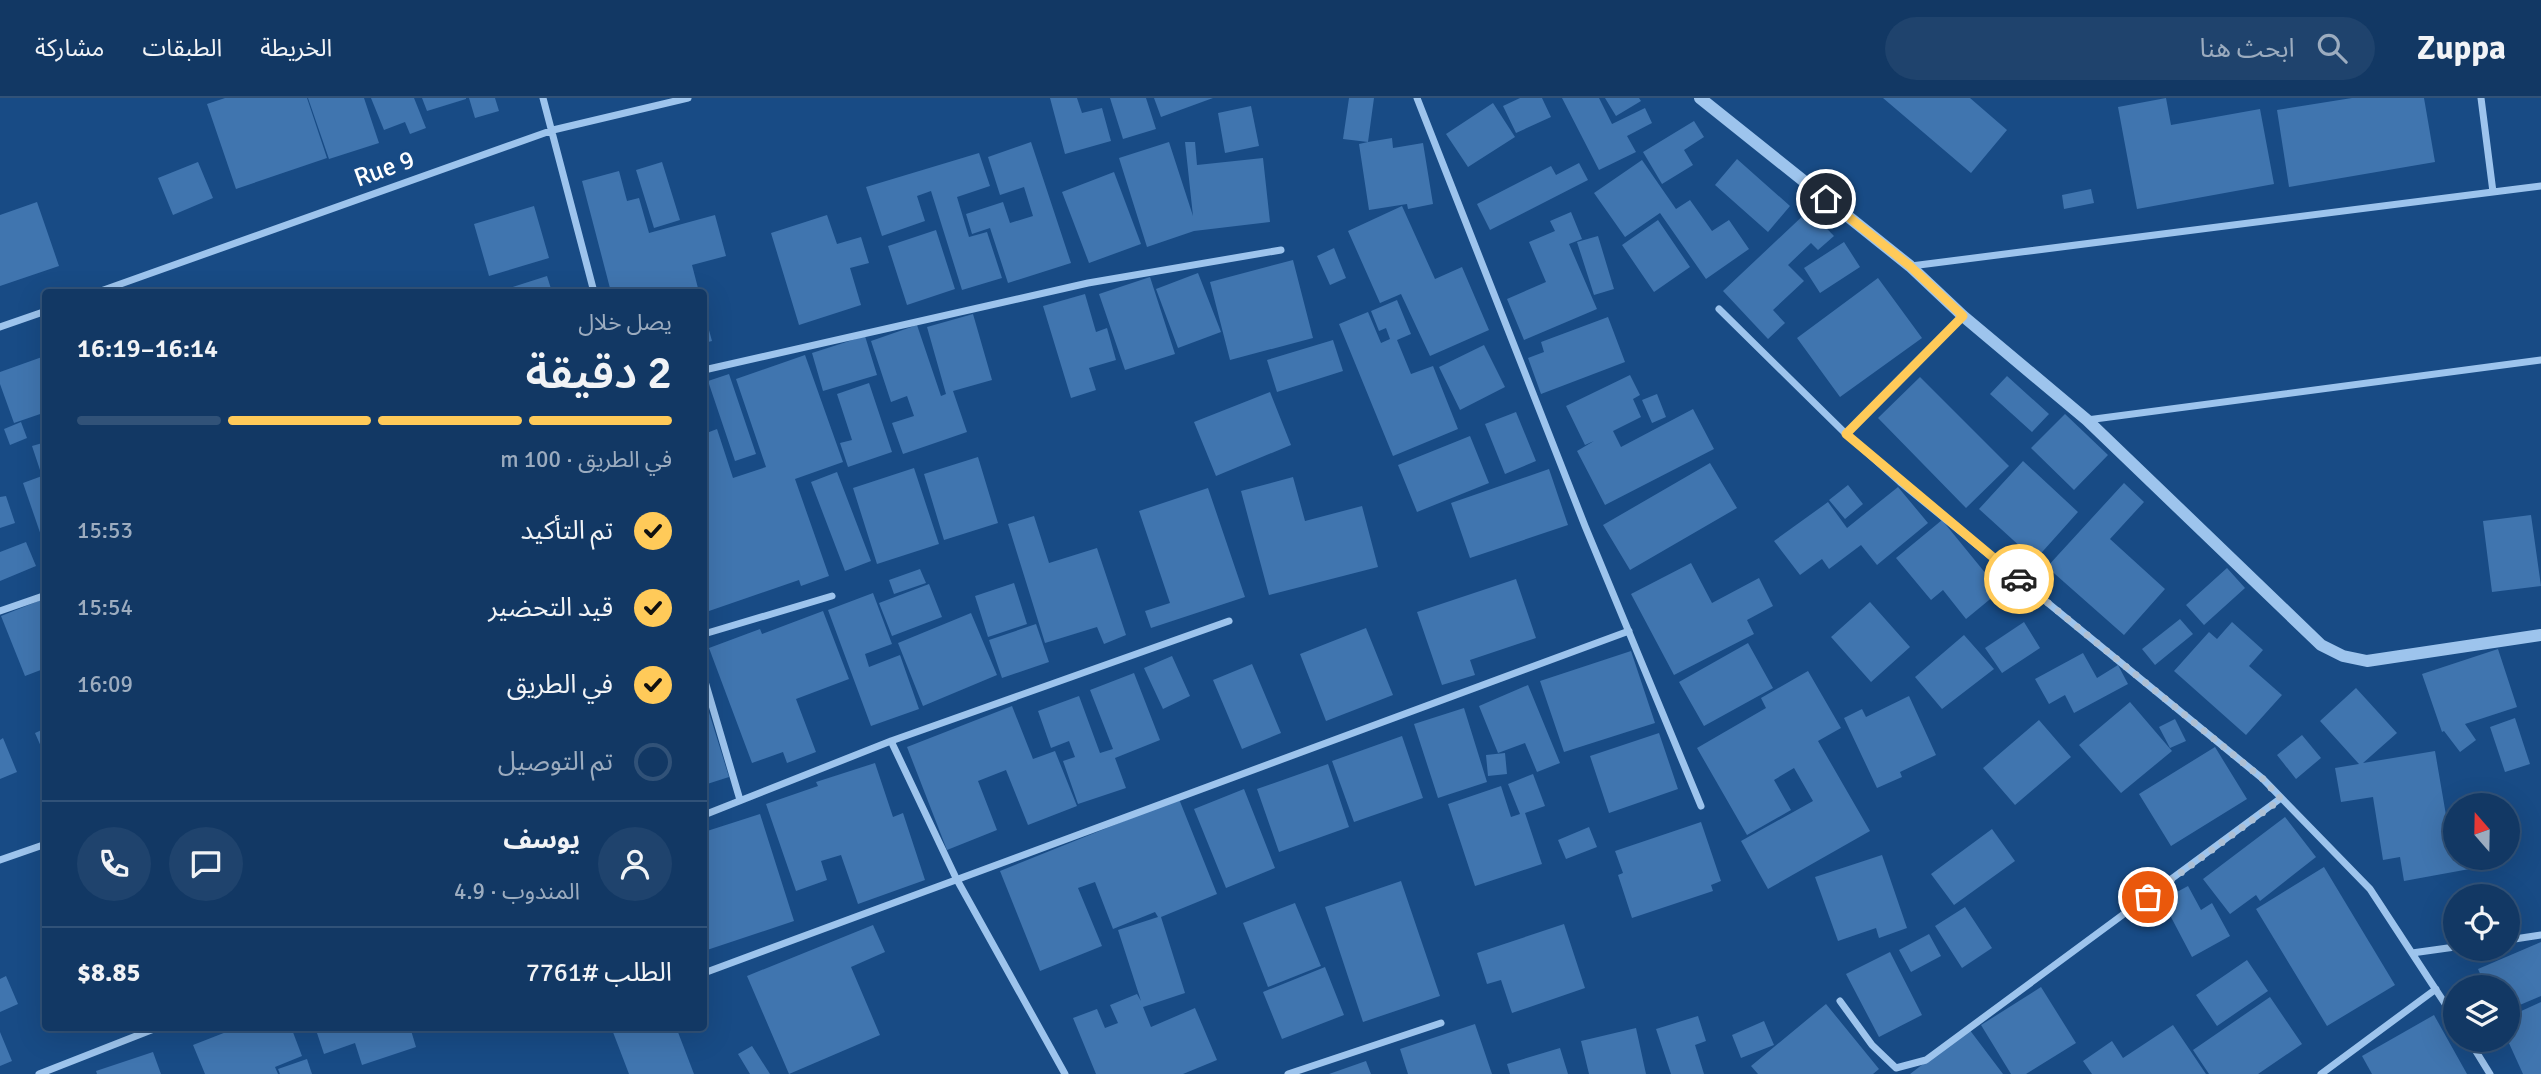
<!DOCTYPE html>
<html lang="ar">
<head>
<meta charset="utf-8">
<style>
  :root { --surface:#123864; --page:#1f436d; --text:#f1f3f6; --muted:#9cacbf; --line:#315278; --accent:#ffca59 }
  body { margin:0; font-family:Signika,"Noto Sans Arabic",sans-serif; background:var(--page); color:var(--text); direction:rtl; height:100vh; display:flex; flex-direction:column; font-size:26px; white-space:nowrap }
  * { box-sizing:border-box; margin:0 }
  p { font-size:23px; color:var(--muted) }
  .icon { flex:none; width:38px; height:38px; fill:none; stroke:currentColor; stroke-width:2; stroke-linecap:round; stroke-linejoin:round }
  .map { position:relative; flex:1; overflow:hidden; direction:ltr }
  .drawer { position:absolute; left:42px; top:191px; width:665px; height:742px; display:flex; flex-direction:column; background:var(--surface); border-radius:7px; box-shadow:0 7px 28px #0002,0 0 0 2px var(--line); direction:rtl }
  .drawer>* { flex:none }
  .needle { width:46px; rotate:340deg }
  .controls { position:absolute; left:2443px; top:695px; display:grid; gap:14px }
  .controls a { display:grid; place-items:center; width:77px; height:77px; border-radius:50%; background:var(--surface); box-shadow:0 7px 28px #0002,0 0 0 2px var(--line); font-size:35px }
  .pin { position:absolute; display:grid; place-items:center; width:60px; height:60px; color:#fff; margin:-30px; border:4px solid #fff; border-radius:50%; box-shadow:0 2px 7px #0007 }
  .courier { position:absolute; display:grid; place-items:center; width:70px; height:70px; margin:-35px; border:5px solid #ffca59; border-radius:50%; background:#fff; color:#222; box-shadow:0 2px 9px #0007 }
  .summary em { font-style:normal; font-weight:600 }
  .summary div { display:flex; flex-direction:column-reverse }
  .summary { display:flex; align-items:center; justify-content:space-between; height:119px; padding:0 35px }
  h1 { font-size:46px; font-weight:600; line-height:52px }
  .bar { display:grid; grid-template-columns:repeat(4,1fr); gap:10px 7px; align-content:center; height:84px; padding:0 35px }
  .bar i { height:9px; border-radius:5px; background:var(--line) }
  .bar .on { background:var(--accent) }
  .bar p { grid-column:span 4 }
  .line { display:flex; align-items:center; gap:18px; padding:0 35px; border-top:2px solid var(--line) }
  .line div { flex:1 }
  .round { display:grid; place-items:center; flex:none; width:74px; height:74px; border-radius:37px; background:var(--page) }
  ol { padding:0 35px; list-style:none }
  li { display:flex; align-items:center; gap:21px; height:77px }
  li p { margin-inline-start:auto }
  li .icon { padding:7px; border-radius:50%; background:var(--accent); color:#111; stroke-width:4 }
  li:last-child { color:var(--muted) }
  li i { width:38px; height:38px; border:4px solid var(--line); border-radius:50% }
  header { display:flex; align-items:center; gap:42px; box-sizing:border-box; height:98px; padding:0 35px; background:var(--surface); border-bottom:2px solid var(--line) }
  header strong { font-size:33px }
  nav { display:flex; gap:38px; margin-inline-start:auto; font-size:24px }
  .search { width:490px; height:63px; background:var(--page); display:flex; align-items:center; gap:18px; box-sizing:border-box; padding:0 24px; border-radius:38px; color:var(--muted); font-size:26px }
  .map>svg:first-child { display:block }
  .building { fill:#4075af }
  .lines { fill:none; stroke-linecap:round; stroke-linejoin:round }
  .minor { stroke:#9dc4ed; stroke-width:7 }
  .tertiary { stroke:#9dc4ed; stroke-width:12 }
  .done { stroke:#aec0d4; stroke-width:7; stroke-dasharray:0 12.6 }
  .route { stroke:#ffca59; stroke-width:9 }
  .labels { text-anchor:middle; stroke-width:6; stroke-linejoin:round; paint-order:stroke }
  .street-label { font-size:26px; fill:#fff; stroke:#184b85 }
</style>
</head>
<body>
<header>
<strong>Zuppa</strong>
<div class="search"><svg class="icon" aria-label="search" viewBox="0 0 24 24"><circle cx="10" cy="10" r="6"/><path d="M15 15l6 6"/></svg>ابحث هنا</div>
<nav><a>الخريطة</a><a>الطبقات</a><a>مشاركة</a></nav>
</header>
<div class="map">
<svg width="2541" height="976" viewBox="0 0 2541 976">
  <rect width="100%" height="100%" fill="#184b85"/>
  <path class="building" d="M225,0H307L327,60L236,91L207,6Z
    M308,0H364L379,45L329,61Z
    M371,0H414L426,30L410,36L405,24L384,32Z
    M422,0H466V1L427,13Z
    M469,0H495L499,13L475,20Z
    M1050,0H1077L1082,15L1102,10L1111,43L1065,56Z
    M1110,0H1146L1156,31L1123,41Z
    M1154,0H1213L1161,19Z
    M1349,0H1374L1368,44L1392,40L1393,50L1423,45L1433,106L1408,111L1407,106L1369,112L1359,46L1368,44L1343,41Z
    M1520,0H1542L1551,19L1516,35L1503,8Z
    M1562,0H1599L1612,26L1645,10L1652,25L1627,38L1636,54L1599,72Z
    M1605,0H1639L1641,3L1616,18Z
    M1883,0H1970L2007,32L1971,75Z
    M2166,0L2171,27L2260,11L2274,86L2137,111L2118,9Z
    M2352,0H2424L2435,64L2289,89L2277,12Z
    M1493,5L1515,39L1468,69L1446,36Z
    M1251,8L1259,48L1225,55L1218,15Z
    M1694,23L1704,39L1684,52L1693,67L1662,86L1643,54Z
    M1031,44L1071,165L1008,185L990,130L972,136L966,116L1003,104L1010,125L1033,118L1024,89L1000,97L988,59Z
    M1169,44L1193,118L1185,44H1195L1197,67L1263,60L1270,124L1194,133L1147,149L1119,60Z
    M979,55L990,88L957,99L969,139L987,134L1002,180L962,192L931,93L917,98L925,123L882,138L866,89Z
    M1737,61L1790,108L1768,134L1715,87Z
    M1642,62L1676,111L1690,102L1712,133L1729,122L1749,151L1706,181L1660,115L1625,139L1594,95Z
    M198,64L213,100L173,117L158,80Z
    M662,64L680,122L654,130L636,72Z
    M1579,65L1588,82L1490,132L1477,106L1551,68L1556,77Z
    M619,73L627,103L639,100L649,135L715,117L726,158L692,167L699,194H611L582,83Z
    M1114,74L1141,146L1089,165L1062,94Z
    M2091,91L2094,105L2064,111L2062,97Z
    M37,104L59,168L0,188V117Z
    M534,108L549,160L489,178L474,126Z
    M1402,108L1435,181L1462,169L1489,232L1430,258L1401,196L1380,205L1348,133Z
    M1809,112L1834,138L1818,152L1811,145L1788,167L1804,183L1773,212L1785,225L1768,241L1723,193Z
    M1571,114L1582,141L1569,146L1597,211L1524,242L1507,201L1546,184L1529,144L1555,133L1550,123Z
    M827,117L837,146L861,139L869,165L850,170L861,207L799,227L771,135Z
    M1658,122L1690,169L1654,194L1622,147Z
    M936,132L955,191L907,207L888,148Z
    M1598,138L1614,191L1594,197L1577,144Z
    M1844,144L1860,169L1820,195L1804,170Z
    M1334,150L1346,180L1330,187L1317,158Z
    M1293,162L1313,240L1230,262L1210,184Z
    M1198,175L1221,234L1178,250L1156,191Z
    M547,178L552,194H497Z
    M1150,179L1175,256L1125,272L1099,196Z
    M1878,180L1922,240L1840,299L1797,240Z
    M1085,196L1096,234L1107,230L1116,262L1089,270L1096,292L1071,300L1043,208Z
    M1397,202L1411,236L1397,242L1411,276L1433,268L1458,331L1393,358L1339,226L1368,214L1381,245L1390,241L1386,230L1379,233L1371,213Z
    M704,214L712,243L704,245Z
    M973,216L992,282L953,293L967,334L903,356L892,325L914,318L907,298L891,304L871,243L917,227L941,298L946,296L927,229Z
    M1608,219L1625,264L1541,296L1528,260L1544,254L1541,244Z
    M865,238L877,277L823,293L812,255Z
    M1333,242L1343,273L1277,294L1267,262Z
    M1484,247L1505,289L1460,312L1439,269Z
    M805,257L843,364L795,381L829,478L801,488L799,482L709,513L704,497V336L717,331L733,380L766,369L736,281Z
    M42,259L46,269V314L14,325L0,286V274Z
    M729,276L756,356L735,363L708,283Z
    M1630,277L1640,297L1633,301L1641,319L1613,333L1621,349L1693,311L1714,351L1605,407L1577,353L1594,343L1585,347L1566,308Z
    M2007,278L2049,316L2032,334L1990,296Z
    M1920,279L2009,368L1966,410L1878,320Z
    M869,285L892,354L848,369L840,345L852,342L837,296Z
    M1270,294L1291,347L1216,378L1194,324Z
    M1657,296L1666,319L1652,325L1642,302Z
    M1516,314L1536,363L1505,376L1485,326Z
    M2065,316L2108,357L2074,392L2031,350Z
    M21,324L27,340L10,347L4,331Z
    M1470,338L1489,385L1417,414L1398,367Z
    M46,344V449H45L23,385L42,378L32,348Z
    M978,359L998,425L944,442L924,376Z
    M2023,363L2078,414L2035,462L1979,411Z
    M1710,365L1737,410L1630,472L1603,427Z
    M914,370L939,446L877,466L853,390Z
    M1549,371L1568,427L1470,460L1451,405Z
    M837,374L871,463L845,473L811,384Z
    M1293,379L1305,423L1362,408L1378,469L1269,497L1241,393Z
    M2124,385L2144,404L2110,441L2165,491L2124,537L2047,469Z
    M1848,387L1863,406L1845,421L1829,402Z
    M1898,389L1928,425L1877,467L1861,447L1829,471L1822,461L1800,477L1774,443L1828,404L1847,430Z
    M1208,390L1245,499L1151,530L1145,513L1170,505L1139,413Z
    M6,398L15,425L0,430V399Z
    M2531,417L2541,488L2492,494L2483,423Z
    M1034,418L1049,465L1097,450L1126,537L1104,546L1097,529L1045,545L1008,426Z
    M1942,422L2000,493L1966,521L1943,492L1931,502L1896,460Z
    M26,444L36,468L0,483V454Z
    M1691,465L1712,505L1759,480L1773,508L1747,522L1754,536L1674,577L1631,496Z
    M2227,470L2245,490L2204,527L2186,507Z
    M920,471L926,485L894,496L889,482Z
    M1516,481L1536,540L1470,562L1475,577L1442,587L1417,514Z
    M1014,485L1027,526L988,539L975,498Z
    M929,486L942,519L892,538L879,505Z
    M873,495L892,546L865,556L869,569L900,557L919,611L871,628L828,512Z
    M46,500V570L25,578L1,518Z
    M1870,504L1910,549L1871,584L1831,539Z
    M823,513L849,581L796,601L816,654L787,665L783,654L752,665L709,550L760,531L762,536Z
    M971,515L997,577L923,608L898,545Z
    M2180,521L2193,536L2155,567L2142,551Z
    M2024,524L2040,550L2002,575L1985,550Z
    M2232,524L2263,552L2249,568L2282,597L2246,637L2174,573L2209,534L2217,541Z
    M1036,526L1049,564L1002,580L989,542Z
    M1366,530L1393,597L1326,623L1300,556Z
    M1964,537L1994,571L1942,611L1915,579Z
    M1748,545L1773,590L1704,628L1679,584Z
    M2498,551L2517,609L2465,626L2476,642L2460,654L2444,633L2442,634L2422,576Z
    M1631,553L1655,625L1564,654L1540,583Z
    M2083,555L2097,580L2118,567L2128,586L2074,615L2065,597L2049,606L2035,581Z
    M1172,558L1190,598L1163,611L1144,570Z
    M1252,566L1281,635L1242,651L1213,582Z
    M1808,573L1841,630L1818,643L1870,733L1768,791L1741,743L1813,703L1794,670L1774,682L1791,712L1747,737L1697,650L1766,610L1761,600Z
    M1134,575L1160,642L1115,660L1126,690L1078,706L1063,663L1075,659L1069,643L1051,650L1038,613L1079,598L1100,655L1113,651L1090,592Z
    M1528,587L1560,665L1537,674L1525,645L1498,655L1479,608Z
    M2356,590L2397,635L2363,665L2435,653L2447,723L2455,722V760H2484L2486,768L2404,783L2400,759L2383,762L2373,699L2341,704L2335,670L2359,666L2320,623Z
    M704,598L729,679L704,687Z
    M1909,598L1936,657L1900,674L1902,679L1877,690L1844,620L1862,611L1866,619Z
    M2130,604L2172,653L2121,695L2079,647Z
    M1012,608L1033,661L1055,653L1077,708L1028,727L1006,672L978,683L997,732L947,752L907,649Z
    M1464,610L1487,684L1438,700L1414,626Z
    M2515,620L2530,666L2505,674L2490,629Z
    M2175,621L2186,643L2170,650L2159,629Z
    M2039,622L2071,659L2015,707L1983,670Z
    M46,630V660L35,635Z
    M1659,635L1678,691L1609,715L1590,658Z
    M2302,637L2321,660L2296,681L2277,657Z
    M1402,638L1423,700L1354,724L1332,663Z
    M3,640L17,674L0,681V642Z
    M2215,649L2247,701L2171,748L2139,696Z
    M1505,655L1507,676L1488,678L1486,657Z
    M875,665L893,719L903,715L925,782L858,806L841,757L821,763L827,782L796,793L766,706L818,688L816,684Z
    M1328,666L1349,729L1279,754L1257,691Z
    M1533,676L1545,708L1525,715L1542,766L1475,788L1448,706L1501,688L1511,719L1520,716L1508,686Z
    M1244,691L1275,770L1226,790L1194,711Z
    M1179,701L1217,796L1161,819L1185,895L1143,909L1151,929L1195,910L1217,962L1183,976H1096L1073,920L1097,911L1105,930L1118,925L1110,907L1137,896L1141,903L1118,832L1158,819L1155,814L1113,831L1095,784L1078,790L1102,848L1040,873L1000,773Z
    M760,716L794,823L704,853V734Z
    M2285,719L2316,759L2260,803L2256,797L2230,816L2203,781Z
    M1701,724L1721,783L1711,787L1713,793L1632,820L1618,777L1623,775L1615,753Z
    M1589,729L1597,749L1566,761L1558,742Z
    M1992,731L2015,763L1954,807L1931,776Z
    M1882,757L1907,830L1879,840L1876,830L1838,843L1815,779Z
    M2324,769L2395,887L2327,928L2256,811Z
    M1401,783L1440,898L1363,924L1325,809Z
    M2188,788L2201,812L2212,805L2230,838L2192,859L2162,802Z
    M1295,805L1321,868L1268,889L1243,825Z
    M1965,809L1992,850L1962,870L1935,828Z
    M1564,826L1585,890L1512,915L1501,882L1487,886L1477,855Z
    M873,827L885,854L851,869L880,937L789,976L747,878Z
    M1929,836L1941,858L1911,874L1899,852Z
    M2541,844V898L2508,912V889H2486L2478,871Z
    M1890,854L1922,917L1879,939L1846,876Z
    M2247,862L2268,893L2217,928L2196,897Z
    M1325,869L1344,917L1282,941L1263,894Z
    M6,878L18,906L0,914V881Z
    M2041,889L2076,945L2026,976H2011L1981,927Z
    M2270,899L2302,946L2258,976H2209L2193,952Z
    M2541,904V976H2523L2508,943V919Z
    M1826,906L1879,971L1873,976H1758L1751,968Z
    M2434,917L2467,976H2372L2362,958Z
    M1698,918L1706,943L1695,947L1704,976H1671L1656,931Z
    M1764,923L1774,947L1741,960L1732,937Z
    M1475,926L1492,976H1408L1400,951Z
    M2173,927L2206,976H2092L2083,963L2112,943L2123,960Z
    M239,929H291L302,958L275,969L278,976H205L193,947Z
    M315,929H410L416,949L362,967L355,945L324,956Z
    M611,929H676L694,976H629Z
    M1636,930L1646,976H1589L1581,943Z
    M1969,931L2003,976H1910Z
    M0,934L12,963L0,968Z
    M752,948L770,976H750L738,956Z
    M1560,950L1568,976H1510L1507,966Z
    M153,954L161,976H97L96,973Z
    M307,961L312,976H280L278,971Z
    M1366,963L1371,976H1329Z"/>
  <g class="lines">
    <path class="minor" d="M543,0L594,194
      M1417,0L1585,428L1701,708
      M2493,94L2541,88
      M1911,168L2493,94L2481,0
      M98,194L553,32L688,0
      M1719,211L1846,336L1900,384L2263,681L2370,791L2455,921
      M0,229L46,213
      M704,272L1088,185L1281,152
      M2087,322L2541,262
      M1846,336L1963,218
      M0,513L46,497
      M704,536L832,498
      M704,580L740,702
      M891,643L956,780L1065,976
      M704,717L891,643L1229,523
      M0,762L46,746
      M2508,842L2541,837
      M2412,855L2455,849
      M704,875L1629,533
      M1840,903L1872,947L1896,970L1926,962L2281,700
      M2469,942L2490,976
      M39,976L159,929
      M1288,976L1441,925
      M2321,976L2436,891"/>
    <path class="tertiary" d="M1700,0L1910,168L1963,218L2087,322L2321,547L2343,558L2367,563L2541,537"/>
  </g>
  <g class="lines">
    <path class="done" d="M2019,481L2263,681L2281,701L2148,799"/>
    <path class="route" d="M1826,101L1910,168L1963,218L1846,336L2019,481"/>
  </g>
  <g class="labels">
    <g class="street-label">
      <text transform="translate(384 70) rotate(-20)" y="9">Rue 9</text>
    </g>
  </g>
</svg>
<div class="controls">
<a><svg class="needle" viewBox="-14 -14 28 28"><path d="M0-13l5 13h-10z" fill="#e53935"/><path d="M0 13l5-13h-10z" fill="#9cacbf"/></svg></a>
<a><svg class="icon" aria-label="locate" viewBox="0 0 24 24"><circle cx="12" cy="12" r="6"/><path d="M12 2v4M12 18v4M2 12h4M18 12h4"/></svg></a>
<a><svg class="icon" aria-label="layers" viewBox="0 0 24 24"><path d="M12 4l9 5-9 5-9-5zM3 14l9 5 9-5"/></svg></a>
</div>
<div class="pin" style="left:2148px;top:799px;background:#ea580c"><svg class="icon" aria-label="bag" viewBox="0 0 24 24"><path d="M5 8h14l-1 12H6zM9 8a3 3 0 0 1 6 0"/></svg></div>
<div class="pin" style="left:1826px;top:101px;background:#1f2937"><svg class="icon" aria-label="home" viewBox="0 0 24 24"><path d="M3 11l9-7 9 7M6 9v11h12V9"/></svg></div>
<div class="courier" style="left:2019px;top:481px"><svg class="icon" aria-label="car" viewBox="0 0 24 24"><path d="M5 17H2v-5l4-1 3-4h7l3 4 3 1v5h-3M9 17h6M6 11h13"/><circle cx="7" cy="17" r="2"/><circle cx="17" cy="17" r="2"/></svg></div>
<section class="drawer">
<div class="summary"><div><h1>2 دقيقة</h1><p>يصل خلال</p></div><em>16:14–16:19</em></div>
<div class="bar"><i class="on"></i><i class="on"></i><i class="on"></i><i></i><p>في الطريق · 100 m</p></div>
<ol>
<li><svg class="icon" aria-label="check" viewBox="0 0 24 24"><path d="M5 12l5 5 9-10"/></svg>تم التأكيد<p>15:53</p></li>
<li><svg class="icon" aria-label="check" viewBox="0 0 24 24"><path d="M5 12l5 5 9-10"/></svg>قيد التحضير<p>15:54</p></li>
<li><svg class="icon" aria-label="check" viewBox="0 0 24 24"><path d="M5 12l5 5 9-10"/></svg>في الطريق<p>16:09</p></li>
<li><i></i>تم التوصيل</li>
</ol>
<div class="line" style="height:126px"><a class="round"><svg class="icon" aria-label="person" viewBox="0 0 24 24"><circle cx="12" cy="8" r="4"/><path d="M4 21q1-7 8-7t8 7"/></svg></a><div><b>يوسف</b><p>المندوب · 4.9</p></div><a class="round"><svg class="icon" aria-label="chat" viewBox="0 0 24 24"><path d="M4 5h16v11H9l-5 4z"/></svg></a><a class="round"><svg class="icon" aria-label="phone" viewBox="0 0 24 24"><path d="M5 4h4l2 5-3 2q2 4 5 5l2-3 5 2v4C11 20 4 13 5 4z"/></svg></a></div>
<div class="line" style="height:91px"><div>الطلب #7761</div><b>$8.85</b></div>
</section>
</div>
</body>
</html>
